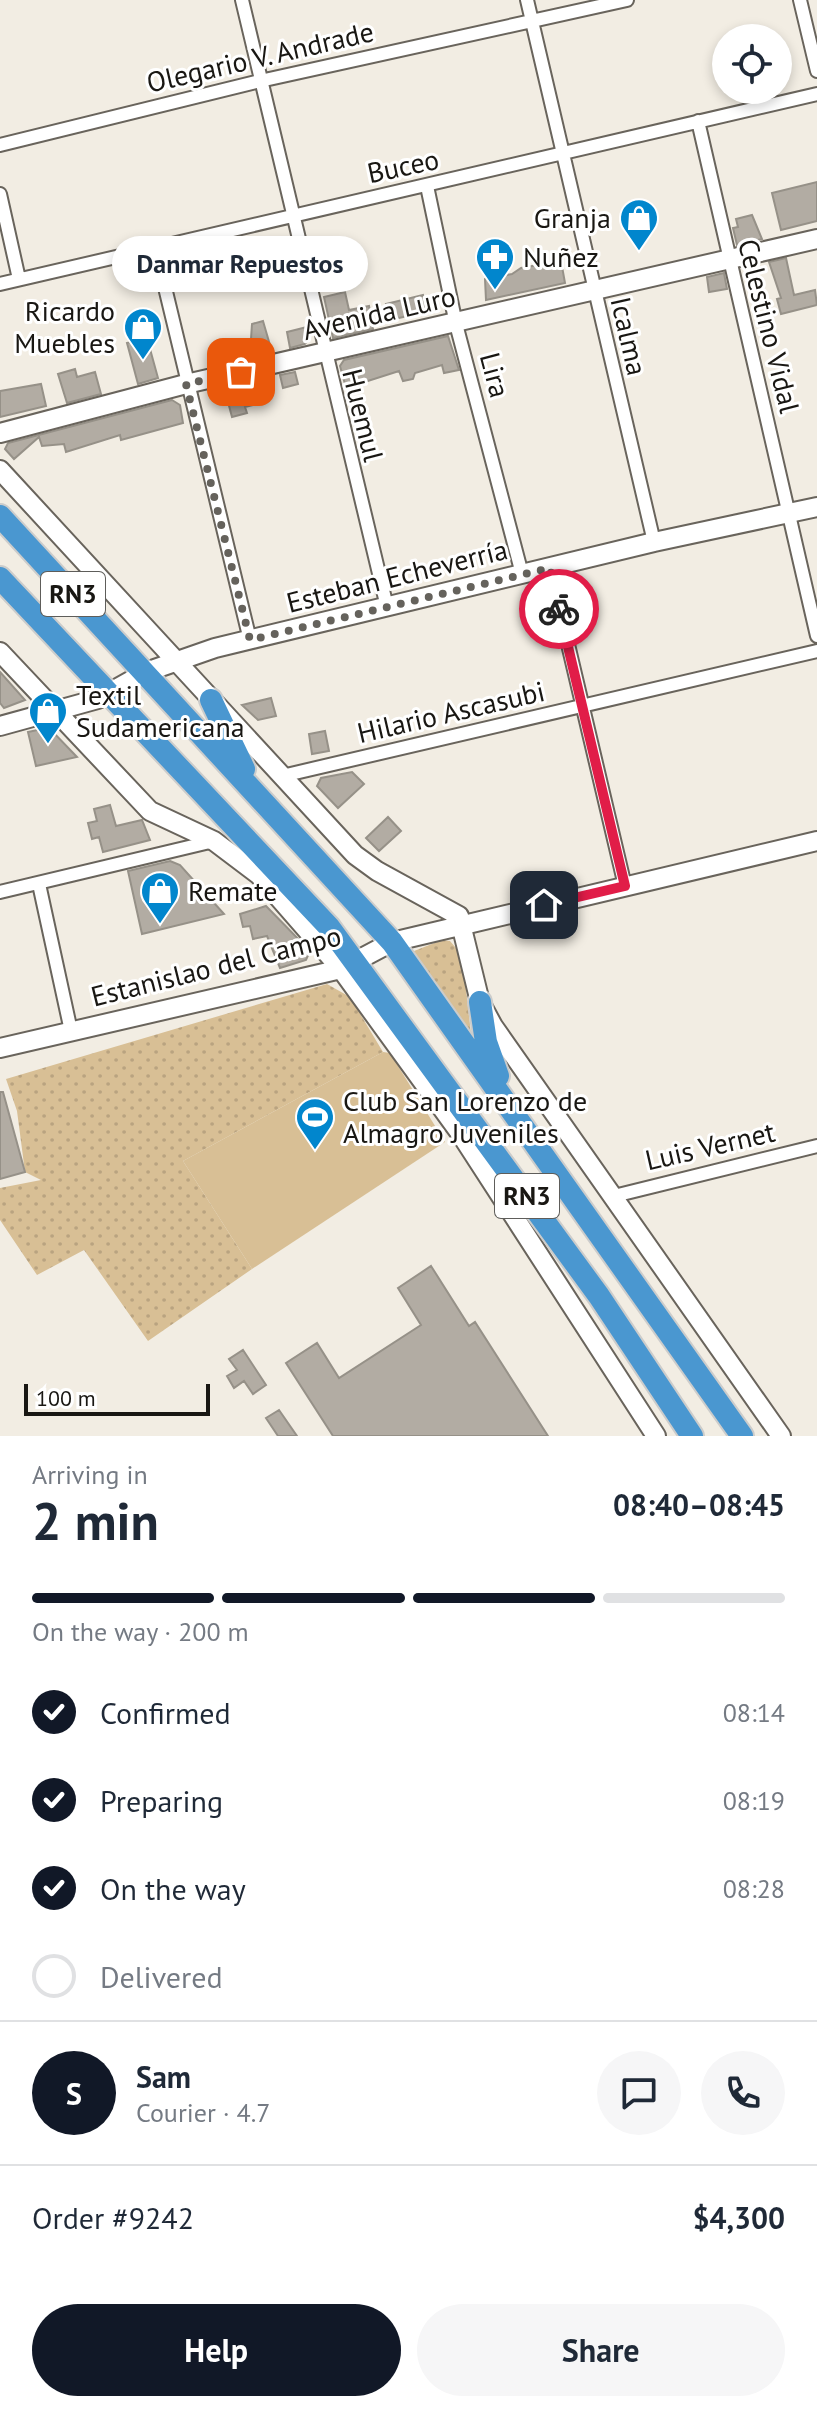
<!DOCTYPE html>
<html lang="en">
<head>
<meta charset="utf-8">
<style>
  :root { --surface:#fff; --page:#f6f6f7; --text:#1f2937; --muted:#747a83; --line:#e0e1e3; --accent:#111827 }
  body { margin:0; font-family:"PT Sans",sans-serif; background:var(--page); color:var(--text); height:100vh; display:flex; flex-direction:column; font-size:30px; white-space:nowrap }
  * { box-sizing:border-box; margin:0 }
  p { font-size:26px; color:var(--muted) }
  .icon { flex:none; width:44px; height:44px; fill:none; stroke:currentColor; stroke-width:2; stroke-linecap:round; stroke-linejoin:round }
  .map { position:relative; height:1436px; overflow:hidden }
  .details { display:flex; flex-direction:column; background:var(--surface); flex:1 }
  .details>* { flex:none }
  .buttons { position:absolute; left:712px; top:24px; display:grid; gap:16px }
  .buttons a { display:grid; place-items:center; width:80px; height:80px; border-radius:50%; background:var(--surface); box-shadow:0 4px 12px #0003; font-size:40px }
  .scale { position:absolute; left:24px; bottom:20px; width:186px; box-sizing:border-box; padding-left:8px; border:4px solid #191713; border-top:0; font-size:22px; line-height:28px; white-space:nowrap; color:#191713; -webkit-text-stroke:6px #fff; paint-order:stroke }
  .pin { position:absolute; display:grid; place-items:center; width:68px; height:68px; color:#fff; margin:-34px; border-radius:16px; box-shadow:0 4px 12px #0006 }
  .courier { position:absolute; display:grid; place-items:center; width:80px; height:80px; margin:-40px; border:6px solid #e11d48; border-radius:50%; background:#fff; color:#222; box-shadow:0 2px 10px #0007 }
  .bubble { position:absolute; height:56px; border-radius:28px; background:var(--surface); box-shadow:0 4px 12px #0003; font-size:26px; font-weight:700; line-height:56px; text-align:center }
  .headline em { font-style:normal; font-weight:700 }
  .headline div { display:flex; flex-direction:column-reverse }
  .headline { display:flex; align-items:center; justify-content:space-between; height:136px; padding:0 32px }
  h1 { font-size:52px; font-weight:700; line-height:60px }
  .bar { display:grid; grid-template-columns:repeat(4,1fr); gap:12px 8px; align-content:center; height:96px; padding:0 32px }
  .bar i { height:10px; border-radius:6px; background:var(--line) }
  .bar .on { background:var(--accent) }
  .bar p { grid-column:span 4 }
  .line { display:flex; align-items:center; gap:20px; padding:0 32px; border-top:2px solid var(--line) }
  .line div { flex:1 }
  .round { display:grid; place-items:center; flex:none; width:84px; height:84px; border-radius:42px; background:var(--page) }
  ol { padding:0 32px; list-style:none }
  li { display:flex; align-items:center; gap:24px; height:88px }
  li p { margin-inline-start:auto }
  li .icon { padding:8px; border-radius:50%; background:var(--accent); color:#fff; stroke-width:4 }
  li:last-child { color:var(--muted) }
  li i { width:44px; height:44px; border:4px solid var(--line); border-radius:50% }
  .action { display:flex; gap:16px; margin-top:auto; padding:16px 32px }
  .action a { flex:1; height:92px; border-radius:48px; background:var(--accent); color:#fff; font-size:32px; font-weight:700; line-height:92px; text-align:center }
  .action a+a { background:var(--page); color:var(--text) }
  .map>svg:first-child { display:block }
  .green { fill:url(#green-dots) }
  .pitch { fill:#d8bf95 }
  .building { fill:#b2aca3; stroke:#969188; stroke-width:2 }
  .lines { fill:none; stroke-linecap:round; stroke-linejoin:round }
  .street-casing { stroke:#69645c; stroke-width:16 }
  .secondary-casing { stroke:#69645c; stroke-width:22 }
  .highway-casing { stroke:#cccccb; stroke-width:26 }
  .street { stroke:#fff; stroke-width:12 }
  .secondary { stroke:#fff; stroke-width:18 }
  .highway { stroke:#4a97d0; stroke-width:22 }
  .done { stroke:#65625c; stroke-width:8; stroke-dasharray:0 14.4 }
  .route { stroke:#e11d48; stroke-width:10 }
  .labels { text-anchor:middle; stroke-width:6; stroke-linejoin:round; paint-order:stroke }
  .shield { fill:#fff; stroke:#5e5d5a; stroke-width:2 }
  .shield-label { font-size:26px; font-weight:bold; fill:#191713 }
  .street-label { font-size:28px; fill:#191713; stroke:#fff }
  .poi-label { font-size:28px; fill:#191713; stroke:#fff; text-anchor:start }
</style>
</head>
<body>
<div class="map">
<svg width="817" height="1436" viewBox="0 0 817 1436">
  <defs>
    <pattern id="green-dots" width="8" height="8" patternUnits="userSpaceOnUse" patternTransform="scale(2)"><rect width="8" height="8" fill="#d8bf95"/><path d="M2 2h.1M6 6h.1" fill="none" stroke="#b9a380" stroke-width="1.8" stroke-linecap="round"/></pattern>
  </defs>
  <rect width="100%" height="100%" fill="#f2ede3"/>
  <path class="green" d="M442,940L450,941L462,955L472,1042L409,953Z
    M327,984L350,997L383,1052L183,1161L252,1269L148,1341L84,1250L37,1275L0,1220V1188L41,1180L25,1172L17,1111L6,1079Z"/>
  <path class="pitch" d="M383,1052L390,1053L445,1142L252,1269L183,1161Z"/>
  <path class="building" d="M817,182V221L781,230L772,193Z
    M752,215L762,239L737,245L733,228L738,227L736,219Z
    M786,258L794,295L815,290L817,305L781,314L777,299L781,298L769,262Z
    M561,261L565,283L486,300L485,279L512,274L521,268Z
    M724,273L727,289L709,292L707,277Z
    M345,292L349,310L369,306L373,329L333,338L324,297Z
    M423,295L426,312L399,318L389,315L386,304Z
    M263,321L272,352L238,360L234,343L251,339L252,324Z
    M307,327L310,337L305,344L290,348L287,332Z
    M448,336L459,370L444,373L442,365L415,373L413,379L403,381L399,371L346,388L340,366L344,360Z
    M147,338L158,378L138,384L127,343Z
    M75,369L77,377L95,372L101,394L67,403L58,374Z
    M295,372L298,384L283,388L280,375Z
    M259,380L265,402L245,407L247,413L232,417L224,387Z
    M41,384L46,406L0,417V391Z
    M172,400L180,405L183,423L121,440L120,435L66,452L64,444L42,446L39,437L14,459L5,449L8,443Z
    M0,672L25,700L4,708L0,703Z
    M271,698L276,716L258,720L242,705Z
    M42,729L54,733L77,757L36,766L28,732Z
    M325,731L329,751L312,754L309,734Z
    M352,772L364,784L338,808L317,786L321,778Z
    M110,805L116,826L142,820L150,840L103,852L99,837L92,839L88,823L97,821L94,809Z
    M388,817L401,831L379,851L366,838Z
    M170,861L180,865L224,914L142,934L128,871Z
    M266,906L310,951L306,960L280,968L267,936L253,939L250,926L243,927L240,914Z
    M0,1092H3L25,1172L0,1179Z
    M431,1266L469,1326L475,1322L548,1436H333L286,1363L317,1343L339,1378L421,1325L398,1288Z
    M243,1350L266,1385L253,1394L244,1381L234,1388L227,1376L237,1370L229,1359Z
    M279,1410L297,1436H278L266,1418Z"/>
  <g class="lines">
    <g class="street-casing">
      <path id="street" d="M242,0L387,607
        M527,0L654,542
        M800,0L817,71
        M698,121L817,636
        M0,145L260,81L627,0
        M427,186L456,324L522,574
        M0,194L19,279
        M155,246L250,640
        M0,284L817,94
        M550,568L625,886
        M282,776L817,651
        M39,884L71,1031
        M0,892L214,841
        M614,1196L817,1146"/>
    </g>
    <g class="secondary-casing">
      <path id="secondary" d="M0,433L186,384L817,239
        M0,470L355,855L377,871L459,916L480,1002L493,1026L781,1436
        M0,652L150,811L214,841L259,875L341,969L460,1133L656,1436
        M0,726L98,699L146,672L215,648L654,542L817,507
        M0,1048L341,969L392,942L817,841"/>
    </g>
    <g class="highway-casing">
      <path id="highway" d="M0,516L392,942L742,1436
        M0,578L329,927L599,1296L692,1436
        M211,700L244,769
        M480,1002L486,1042L498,1076"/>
    </g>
    <use href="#street" class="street"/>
    <use href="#secondary" class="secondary"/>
    <use href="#highway" class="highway"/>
  </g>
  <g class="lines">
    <path class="done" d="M241,372L186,384L250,640L550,568L559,609"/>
    <path class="route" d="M544,905L625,886L559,609"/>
  </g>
  <defs>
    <g id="shop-pin" transform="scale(2)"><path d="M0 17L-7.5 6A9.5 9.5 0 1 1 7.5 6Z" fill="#0186cd" stroke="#fff"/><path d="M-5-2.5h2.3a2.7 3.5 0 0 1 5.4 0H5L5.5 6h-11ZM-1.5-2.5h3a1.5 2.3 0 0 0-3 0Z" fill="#fff"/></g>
    <g id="pharmacy-pin" transform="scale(2)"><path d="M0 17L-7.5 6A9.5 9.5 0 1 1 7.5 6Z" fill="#0186cd" stroke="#fff"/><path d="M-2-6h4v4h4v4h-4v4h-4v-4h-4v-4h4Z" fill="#fff"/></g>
    <g id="stadium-pin" transform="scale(2)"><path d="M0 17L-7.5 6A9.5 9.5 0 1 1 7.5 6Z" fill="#0186cd" stroke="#fff"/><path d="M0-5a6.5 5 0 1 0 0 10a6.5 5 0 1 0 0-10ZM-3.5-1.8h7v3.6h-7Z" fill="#fff"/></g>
  </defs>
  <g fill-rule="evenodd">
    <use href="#shop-pin" x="639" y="218"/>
    <use href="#pharmacy-pin" x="495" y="257"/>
    <use href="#shop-pin" x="143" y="327"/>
    <use href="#shop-pin" x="48" y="711"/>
    <use href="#shop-pin" x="160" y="891"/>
    <use href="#stadium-pin" x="315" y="1117"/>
  </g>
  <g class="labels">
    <g class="shield">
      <rect x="41" y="572" width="64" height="44" rx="6"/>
      <rect x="495" y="1174" width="64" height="44" rx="6"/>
    </g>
    <g class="shield-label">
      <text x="73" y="603">RN3</text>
      <text x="527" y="1205">RN3</text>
    </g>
    <g class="street-label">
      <text transform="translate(260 57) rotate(-13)" y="10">Olegario V. Andrade</text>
      <text transform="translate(403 166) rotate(-12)" y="10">Buceo</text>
      <text transform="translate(379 313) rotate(-13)" y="10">Avenida Luro</text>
      <text transform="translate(769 326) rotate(76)" y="10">Celestino Vidal</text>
      <text transform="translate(629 336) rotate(77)" y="10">Icalma</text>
      <text transform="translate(495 375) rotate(75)" y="10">Lira</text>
      <text transform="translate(363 415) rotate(76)" y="10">Huemul</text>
      <text transform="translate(397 576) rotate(-14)" y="10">Esteban Echeverría</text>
      <text transform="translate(451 712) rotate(-13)" y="10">Hilario Ascasubi</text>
      <text transform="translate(216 966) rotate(-14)" y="10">Estanislao del Campo</text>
      <text transform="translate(710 1146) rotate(-13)" y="10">Luis Vernet</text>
    </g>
    <g class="poi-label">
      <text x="611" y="228" text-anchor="end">Granja</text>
      <text x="523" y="267">Nuñez</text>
      <text x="115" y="321" text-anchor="end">Ricardo<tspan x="115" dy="32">Muebles</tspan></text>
      <text x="76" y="705">Textil<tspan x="76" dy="32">Sudamericana</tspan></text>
      <text x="188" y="901">Remate</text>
      <text x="343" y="1111">Club San Lorenzo de<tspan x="343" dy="32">Almagro Juveniles</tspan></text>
    </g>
  </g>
</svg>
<div class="buttons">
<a><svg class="icon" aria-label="locate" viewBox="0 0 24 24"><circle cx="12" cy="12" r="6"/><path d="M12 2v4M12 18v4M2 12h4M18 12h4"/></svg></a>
</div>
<div class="scale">100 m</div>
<div class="pin" style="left:241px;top:372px;background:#ea580c"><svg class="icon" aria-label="bag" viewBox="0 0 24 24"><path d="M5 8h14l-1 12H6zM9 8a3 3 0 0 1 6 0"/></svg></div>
<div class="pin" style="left:544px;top:905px;background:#1f2937"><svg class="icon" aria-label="home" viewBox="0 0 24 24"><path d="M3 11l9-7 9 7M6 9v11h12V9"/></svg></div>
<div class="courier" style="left:559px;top:609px"><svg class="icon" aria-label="bike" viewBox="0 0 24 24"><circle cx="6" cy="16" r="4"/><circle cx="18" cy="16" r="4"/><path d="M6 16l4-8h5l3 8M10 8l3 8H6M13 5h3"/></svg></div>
<div class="bubble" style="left:112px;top:236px;width:256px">Danmar Repuestos</div>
</div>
<section class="details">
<div class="headline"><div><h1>2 min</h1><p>Arriving in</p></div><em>08:40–08:45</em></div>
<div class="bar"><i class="on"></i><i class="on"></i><i class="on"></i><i></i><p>On the way · 200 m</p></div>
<ol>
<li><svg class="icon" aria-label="check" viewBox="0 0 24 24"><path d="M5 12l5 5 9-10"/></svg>Confirmed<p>08:14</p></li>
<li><svg class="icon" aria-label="check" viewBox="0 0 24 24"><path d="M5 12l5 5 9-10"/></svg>Preparing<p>08:19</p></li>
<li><svg class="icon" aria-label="check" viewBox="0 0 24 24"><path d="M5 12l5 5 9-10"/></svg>On the way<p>08:28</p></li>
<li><i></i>Delivered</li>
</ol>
<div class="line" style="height:144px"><b class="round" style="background:var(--accent);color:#fff">S</b><div><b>Sam</b><p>Courier · 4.7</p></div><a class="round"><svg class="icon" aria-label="chat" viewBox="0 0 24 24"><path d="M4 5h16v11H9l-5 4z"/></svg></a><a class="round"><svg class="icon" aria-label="phone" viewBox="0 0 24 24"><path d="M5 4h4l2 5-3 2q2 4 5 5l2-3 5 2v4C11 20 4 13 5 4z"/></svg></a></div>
<div class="line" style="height:104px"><div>Order #9242</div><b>$4,300</b></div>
<div class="action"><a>Help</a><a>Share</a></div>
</section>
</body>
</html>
